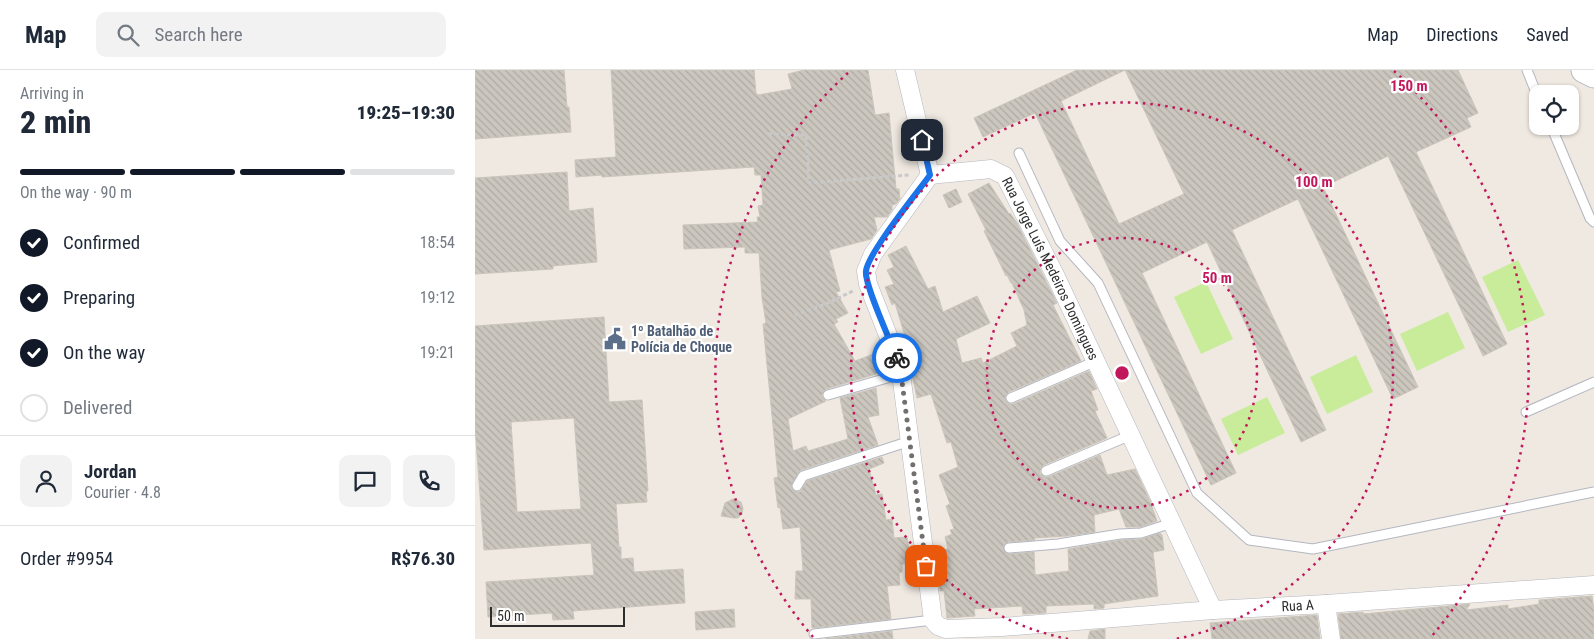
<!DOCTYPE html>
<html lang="en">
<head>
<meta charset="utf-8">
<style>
  :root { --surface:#fff; --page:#f2f2f3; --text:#1f2937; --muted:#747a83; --line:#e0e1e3; --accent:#111827 }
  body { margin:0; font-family:"Roboto Condensed",sans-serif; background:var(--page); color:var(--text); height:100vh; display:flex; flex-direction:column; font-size:19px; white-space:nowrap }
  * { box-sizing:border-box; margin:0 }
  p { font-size:16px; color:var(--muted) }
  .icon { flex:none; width:28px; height:28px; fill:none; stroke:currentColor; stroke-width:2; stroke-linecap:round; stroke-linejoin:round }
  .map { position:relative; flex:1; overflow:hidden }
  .panel { display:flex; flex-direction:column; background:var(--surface); width:475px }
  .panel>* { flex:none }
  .tools { position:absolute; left:1054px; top:15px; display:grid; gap:10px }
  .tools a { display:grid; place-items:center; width:50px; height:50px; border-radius:10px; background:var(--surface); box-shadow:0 1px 4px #0004; font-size:25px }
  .scale { position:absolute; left:15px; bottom:12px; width:135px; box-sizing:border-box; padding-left:5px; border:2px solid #2e2e2e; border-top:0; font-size:14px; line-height:18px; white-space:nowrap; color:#2e2e2e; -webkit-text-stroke:4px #fff; paint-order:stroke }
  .pin { position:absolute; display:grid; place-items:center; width:42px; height:42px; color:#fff; margin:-21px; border-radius:10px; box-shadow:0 2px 8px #0006 }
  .courier { position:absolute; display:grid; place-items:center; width:50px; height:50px; margin:-25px; border:4px solid #1a73e8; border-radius:50%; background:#fff; color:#222; box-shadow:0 1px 6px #0007 }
  .summary em { font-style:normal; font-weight:800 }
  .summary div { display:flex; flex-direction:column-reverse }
  .summary { display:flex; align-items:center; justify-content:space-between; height:85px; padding:0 20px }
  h1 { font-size:32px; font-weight:800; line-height:38px }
  .bar { display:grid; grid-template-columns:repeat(4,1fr); gap:8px 5px; align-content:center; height:60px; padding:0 20px }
  .bar i { height:6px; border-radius:4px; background:var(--line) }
  .bar .current { background:var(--accent) }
  .bar p { grid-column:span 4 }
  .line { display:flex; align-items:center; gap:12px; padding:0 20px; border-top:1px solid var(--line) }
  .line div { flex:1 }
  .round { display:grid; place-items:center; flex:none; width:52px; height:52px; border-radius:10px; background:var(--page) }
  ol { padding:0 20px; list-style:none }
  li { display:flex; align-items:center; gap:15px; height:55px }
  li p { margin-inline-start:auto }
  li .icon { padding:5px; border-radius:50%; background:var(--accent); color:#fff; stroke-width:4 }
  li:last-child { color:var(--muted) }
  li i { width:28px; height:28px; border:2px solid var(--line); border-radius:50% }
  header { display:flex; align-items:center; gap:30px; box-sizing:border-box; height:70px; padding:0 25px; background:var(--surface); border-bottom:1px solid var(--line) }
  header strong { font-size:24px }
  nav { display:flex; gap:28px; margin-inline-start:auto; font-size:18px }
  .search { width:350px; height:45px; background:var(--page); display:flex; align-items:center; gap:12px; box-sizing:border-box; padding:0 18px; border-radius:10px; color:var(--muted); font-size:19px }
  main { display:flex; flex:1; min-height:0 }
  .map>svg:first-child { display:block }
  .pitch { fill:#c9ec9a }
  .building { fill:url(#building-back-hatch); stroke:#cbc5ba; fill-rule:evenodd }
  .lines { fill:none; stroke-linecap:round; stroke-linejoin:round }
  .lane-casing { stroke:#b4b7c1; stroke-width:11 }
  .street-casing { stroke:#b4b7c1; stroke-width:19 }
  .secondary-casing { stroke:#b4b7c1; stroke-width:27 }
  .path { stroke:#c9c9c9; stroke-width:3; stroke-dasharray:4 2.5; stroke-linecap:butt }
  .lane { stroke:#fff; stroke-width:9 }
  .street { stroke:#fff; stroke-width:18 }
  .secondary { stroke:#fff; stroke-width:25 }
  .done { stroke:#726f6d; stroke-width:5; stroke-dasharray:0 9 }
  .route { stroke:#1a73e8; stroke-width:6 }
  .ring { fill:none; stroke:#c2185b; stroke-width:2.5; stroke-dasharray:2.5 5 }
  .labels { text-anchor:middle; stroke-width:4.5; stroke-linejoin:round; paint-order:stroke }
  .street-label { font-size:14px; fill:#2e2e2e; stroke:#fff }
  .service-label { font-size:14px; font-weight:bold; fill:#4e5e75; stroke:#fff; text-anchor:start }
  .centre { fill:#c2185b; stroke:#fff; stroke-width:2.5 }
  .ring-label { font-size:15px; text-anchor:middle; font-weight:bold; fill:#c2185b; stroke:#fff; stroke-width:4.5; stroke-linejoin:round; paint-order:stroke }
</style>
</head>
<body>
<header>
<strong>Map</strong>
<div class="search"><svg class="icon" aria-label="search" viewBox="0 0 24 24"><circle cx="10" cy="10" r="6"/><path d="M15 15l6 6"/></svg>Search here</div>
<nav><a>Map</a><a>Directions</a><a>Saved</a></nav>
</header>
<main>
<section class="panel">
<div class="summary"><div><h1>2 min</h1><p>Arriving in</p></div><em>19:25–19:30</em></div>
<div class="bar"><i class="current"></i><i class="current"></i><i class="current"></i><i></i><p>On the way · 90 m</p></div>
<ol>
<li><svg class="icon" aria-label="check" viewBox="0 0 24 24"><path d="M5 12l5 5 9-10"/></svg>Confirmed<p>18:54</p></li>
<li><svg class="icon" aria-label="check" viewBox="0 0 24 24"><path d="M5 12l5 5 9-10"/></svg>Preparing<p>19:12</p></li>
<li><svg class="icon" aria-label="check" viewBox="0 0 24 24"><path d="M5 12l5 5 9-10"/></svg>On the way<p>19:21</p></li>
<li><i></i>Delivered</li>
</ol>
<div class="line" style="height:90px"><a class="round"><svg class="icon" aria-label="person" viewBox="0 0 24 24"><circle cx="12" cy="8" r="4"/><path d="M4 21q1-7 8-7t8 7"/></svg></a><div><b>Jordan</b><p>Courier · 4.8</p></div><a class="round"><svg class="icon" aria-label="chat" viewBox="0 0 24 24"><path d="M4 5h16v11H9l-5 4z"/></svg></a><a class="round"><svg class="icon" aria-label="phone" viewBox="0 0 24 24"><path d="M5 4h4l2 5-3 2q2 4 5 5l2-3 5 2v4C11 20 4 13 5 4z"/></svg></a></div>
<div class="line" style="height:65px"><div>Order #9954</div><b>R$76.30</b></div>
</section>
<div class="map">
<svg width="1119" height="569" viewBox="0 0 1119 569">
  <defs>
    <pattern id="building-back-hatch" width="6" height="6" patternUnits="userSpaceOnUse" patternTransform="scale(1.25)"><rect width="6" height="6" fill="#cbc7bf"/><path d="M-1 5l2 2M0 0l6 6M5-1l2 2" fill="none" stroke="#afaba4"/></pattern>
  </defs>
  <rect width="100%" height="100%" fill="#efe9e1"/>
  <path class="pitch" d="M1043,190L1070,245L1033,262L1007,207Z
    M731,212L758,269L726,284L699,227Z
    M973,242L990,278L942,301L925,264Z
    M881,285L898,322L852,344L835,307Z
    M792,327L810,363L763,385L746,349Z"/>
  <path class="building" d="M0,0H89L92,37H94L96,62L0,69Z
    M136,0H279L281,23L283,25L317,19L313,4L329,0H393L400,45L414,43L421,119H424L425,129L421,134L417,135V140L412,147H399L402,160L396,169L354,180L365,221L361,222L373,243L361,249L363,252L359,254L380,291L404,282L411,300L398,305L351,319L347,324V327L351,331L313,349L318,381L331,376L333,381L373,369L365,328L401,318L404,345L393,347L403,375L326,400L323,403L316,416L318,421L325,422L332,411L407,387L409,393L394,399L401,425L407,424L411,450L417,449L419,468L432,467L436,493L427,494V502L424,503L425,515L412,516L416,549L337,558L336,529H320L321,501H328L325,457L308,459L305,437L303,438L299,408L303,407L288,254L291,253L287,228L284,183H270V177L209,179L208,155L283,152L282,147H285L283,136L288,135L286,105H280L279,97L127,107V105L101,107L100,90L141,87Z
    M602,0H650L586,31L644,154L709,124L650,0H983L1003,43L992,48L996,57L941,82L1032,274L1008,286L913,86L848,117L943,317L918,329L823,129L757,160L851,360L826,372L732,172L667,203L761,403L736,415L560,43L508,67L499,48Z
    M92,102L94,141L118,138L122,192L78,196V199L0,204V108Z
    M514,113L534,144L535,143L542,153L582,233L578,235L606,291L534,322L530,327L531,331L535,334H538L614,301L622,319L616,321L623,340L620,341L632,368L569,395L565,400V404L570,407H573L625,385L632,405L660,399L675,431L682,451L665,457H651L644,439L619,445L620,462L592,466L559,468L560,470L533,472L529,475V481L535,484L559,482L560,505L594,501L593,479L646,470L667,469L685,463L687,465L689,480L678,482L683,526L629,534V538L619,539V534L571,536V543L548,544L547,536L499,539L500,546L472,548L469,521H465L461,482L473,479L470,467L477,464L475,460L479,459L471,436L475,434L464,405L483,397L476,372L472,373L456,324L442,328L437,304L441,303L420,233L417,235L410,217L419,214L412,200L419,197L413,185L431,176L453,219L460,216L468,242L502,226L515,253L481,269L487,293L506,288L508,293L542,276L536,263L552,255L549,240L537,213H536L532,205L531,206L509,161L511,160L493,124Z
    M481,119L487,132L474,138L468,125Z
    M129,247L134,332L167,330L173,421H171L172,432L141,434L144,477H146V489L158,488L159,502L208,499L210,533L98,541L99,549L78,550L77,543L13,547L11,512L119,505L116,473L9,480L0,357V256ZM99,348L106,439L42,442L36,352Z
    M258,429L266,432L268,438L267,444L263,448H259L246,446L250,433Z
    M1117,526L1119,540V569H866L863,544L888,542V544L995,534L991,540L1033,535V539L1064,534V530Z
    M259,539L260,557L221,560L220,542Z
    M842,545L845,569H737L735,553Z
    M630,559V569H613L615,561Z
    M417,561L418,569H350Z"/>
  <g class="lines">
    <g class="lane-casing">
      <path id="lane" d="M1052,0L1062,25
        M1076,56L1115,148L1119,152
        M544,83L585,171L623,213L722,423L774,470L838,479L1119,422
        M353,325L426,304
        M536,328L621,291
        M1051,342L1119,312
        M571,401L656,365
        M322,416L328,406L435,371
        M534,478L583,474L645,464L666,463L697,453
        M339,564L458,550"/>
    </g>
    <g class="street-casing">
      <g id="street">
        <path id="s1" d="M430,0L455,105L516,99L530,106L581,207L738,540"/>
        <path id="s2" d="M455,105L398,184L391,201L393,214L425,296L458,550L463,556L471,559L527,557L738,540L851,534L1119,515"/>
        <path d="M851,534L856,569"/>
      </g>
    </g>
    <g class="secondary-casing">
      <path id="secondary" d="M1109,0L1119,5"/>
    </g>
    <path class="path" d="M293,64L331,65L334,113L434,105
      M320,245L351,234L378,221"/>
    <use href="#lane" class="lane"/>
    <use href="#street" class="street"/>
    <use href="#secondary" class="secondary"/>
  </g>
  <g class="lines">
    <path class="done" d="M422,288L426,304L451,496"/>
    <path class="route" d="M422,288C416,272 389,214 391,201C393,183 442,123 455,105L447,70"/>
  </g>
  <g class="ring">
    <circle cx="647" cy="303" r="135"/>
    <path d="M593 569A271 271 0 1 1 701 569"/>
    <path d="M338 567A406 406 0 0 1 375 1M919 1A406 406 0 0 1 956 567"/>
  </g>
  <defs>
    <g id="civic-bare" transform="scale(1.725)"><path d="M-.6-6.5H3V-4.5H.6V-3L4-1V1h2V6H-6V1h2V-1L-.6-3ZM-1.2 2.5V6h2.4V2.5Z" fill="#5c6f8a" stroke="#fff" stroke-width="2.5" paint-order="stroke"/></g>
  </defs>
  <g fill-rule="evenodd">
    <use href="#civic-bare" x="140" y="269"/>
  </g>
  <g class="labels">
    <g class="street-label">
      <text dy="5" stroke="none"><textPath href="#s1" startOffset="288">Rua Jorge Luís Medeiros Domingues</textPath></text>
      <text dy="5" stroke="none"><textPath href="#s2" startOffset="842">Rua A</textPath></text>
    </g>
    <g class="service-label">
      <text x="156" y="266">1º Batalhão de<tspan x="156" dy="16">Polícia de Choque</tspan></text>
    </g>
  </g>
  <circle cx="647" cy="303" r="8" class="centre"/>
  <g class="ring-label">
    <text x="934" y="21">150 m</text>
    <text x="839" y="117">100 m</text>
    <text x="742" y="213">50 m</text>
  </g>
</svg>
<div class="tools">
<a><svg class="icon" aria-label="locate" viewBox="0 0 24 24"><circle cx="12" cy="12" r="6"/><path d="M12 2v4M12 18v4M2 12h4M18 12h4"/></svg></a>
</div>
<div class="scale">50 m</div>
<div class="pin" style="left:451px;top:496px;background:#ea580c"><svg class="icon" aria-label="bag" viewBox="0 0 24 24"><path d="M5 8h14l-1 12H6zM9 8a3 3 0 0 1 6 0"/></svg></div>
<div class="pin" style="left:447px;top:70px;background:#1f2937"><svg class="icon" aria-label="home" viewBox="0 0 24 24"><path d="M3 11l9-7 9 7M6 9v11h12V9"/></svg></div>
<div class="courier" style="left:422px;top:288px"><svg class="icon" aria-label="bike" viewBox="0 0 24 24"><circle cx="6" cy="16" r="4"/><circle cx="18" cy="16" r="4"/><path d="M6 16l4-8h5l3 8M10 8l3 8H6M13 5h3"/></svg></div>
</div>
</main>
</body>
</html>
